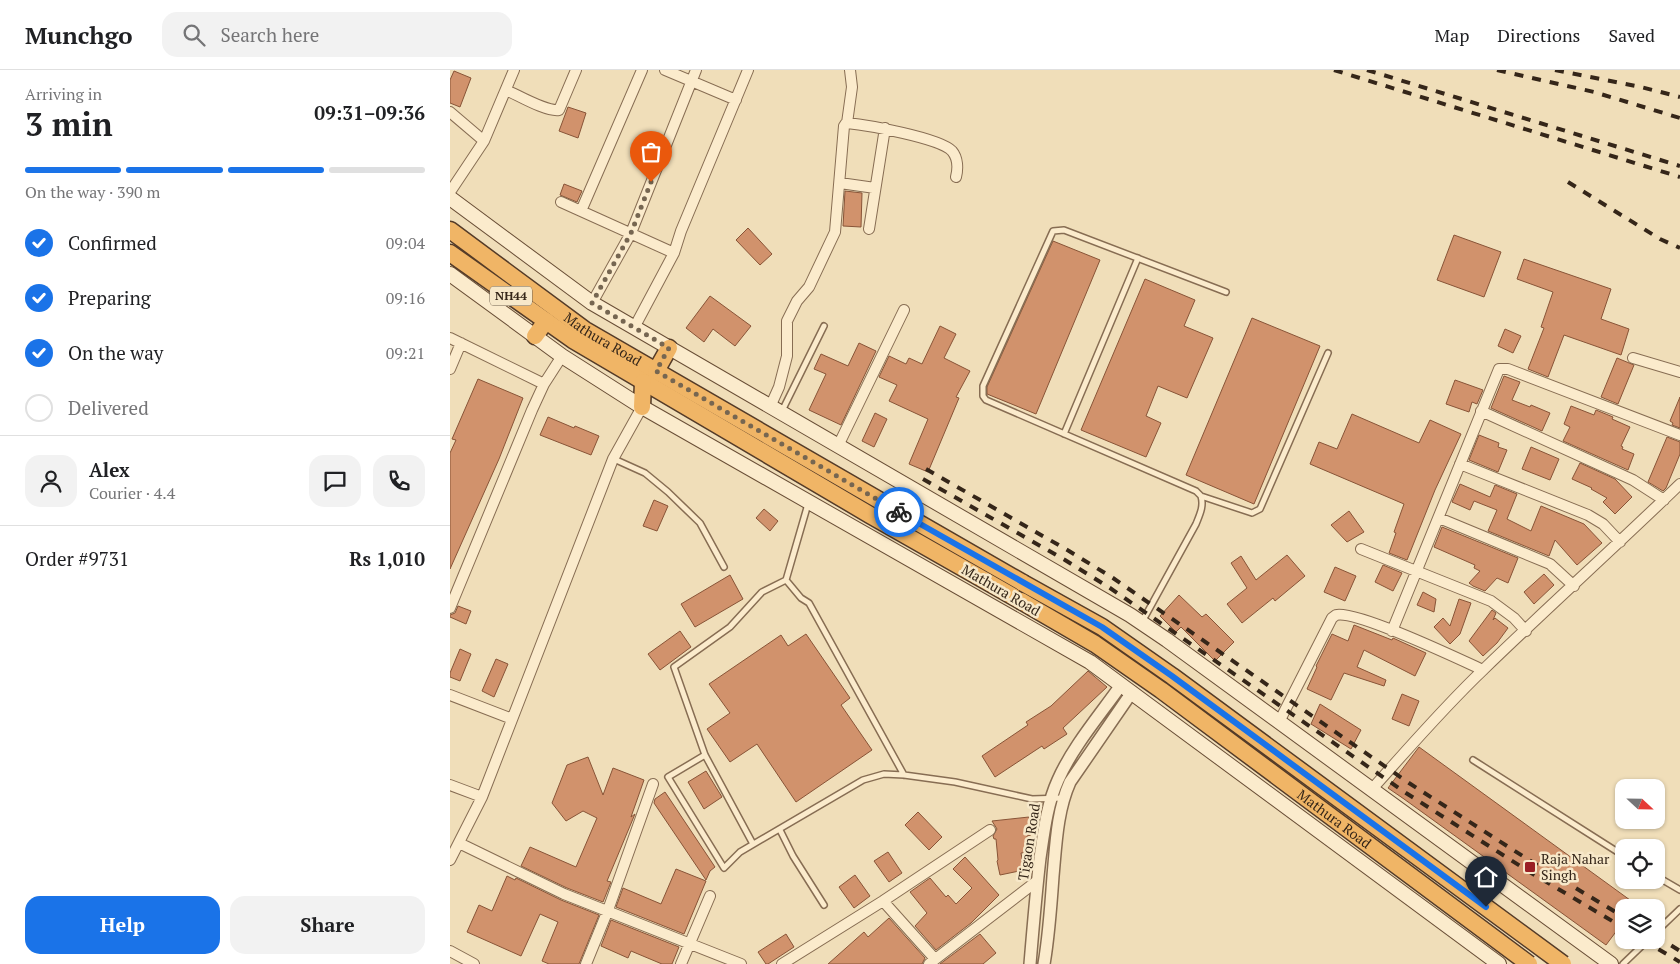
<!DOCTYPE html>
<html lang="en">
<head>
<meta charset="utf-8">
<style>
  :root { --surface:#fff; --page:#f2f2f2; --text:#202124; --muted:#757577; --line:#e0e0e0; --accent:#1a73e8 }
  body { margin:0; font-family:"PT Serif",serif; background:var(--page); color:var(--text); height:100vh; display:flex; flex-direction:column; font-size:19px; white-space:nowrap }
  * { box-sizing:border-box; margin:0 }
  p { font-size:16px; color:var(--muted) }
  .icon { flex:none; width:28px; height:28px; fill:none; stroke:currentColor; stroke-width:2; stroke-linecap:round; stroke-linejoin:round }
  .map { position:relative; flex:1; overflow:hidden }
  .side { display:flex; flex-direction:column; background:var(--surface); width:450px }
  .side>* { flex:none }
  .needle { width:32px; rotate:112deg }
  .fabs { position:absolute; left:1165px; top:709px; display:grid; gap:10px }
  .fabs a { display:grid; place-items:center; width:50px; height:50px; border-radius:10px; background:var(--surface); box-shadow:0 1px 4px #0004; font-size:25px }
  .pin { position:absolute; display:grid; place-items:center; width:42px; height:42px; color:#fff; margin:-51px -21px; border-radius:50% 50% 50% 0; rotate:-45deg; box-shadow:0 0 5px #0007 }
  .pin .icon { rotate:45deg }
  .courier { position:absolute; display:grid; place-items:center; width:50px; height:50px; margin:-25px; border:4px solid #1a73e8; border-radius:50%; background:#fff; color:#222; box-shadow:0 1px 6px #0007 }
  .headline em { font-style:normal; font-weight:700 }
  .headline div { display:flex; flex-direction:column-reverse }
  .headline { display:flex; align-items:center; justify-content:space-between; height:85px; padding:0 25px }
  h1 { font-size:32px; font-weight:700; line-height:38px }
  .bar { display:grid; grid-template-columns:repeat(4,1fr); gap:8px 5px; align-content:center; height:60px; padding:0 25px }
  .bar i { height:6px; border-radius:4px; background:var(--line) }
  .bar .active { background:var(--accent) }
  .bar p { grid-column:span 4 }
  .line { display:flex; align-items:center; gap:12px; padding:0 25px; border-top:1px solid var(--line) }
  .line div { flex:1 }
  .round { display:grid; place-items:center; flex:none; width:52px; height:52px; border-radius:15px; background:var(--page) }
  ol { padding:0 25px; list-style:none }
  li { display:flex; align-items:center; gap:15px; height:55px }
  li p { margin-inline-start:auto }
  li .icon { padding:5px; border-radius:50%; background:var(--accent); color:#fff; stroke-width:4 }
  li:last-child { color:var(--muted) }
  li i { width:28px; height:28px; border:2px solid var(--line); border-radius:50% }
  .action { display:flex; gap:10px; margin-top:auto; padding:10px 25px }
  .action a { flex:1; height:58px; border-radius:15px; background:var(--accent); color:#fff; font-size:20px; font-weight:700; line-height:58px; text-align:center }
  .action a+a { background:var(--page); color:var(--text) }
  header { display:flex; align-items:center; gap:30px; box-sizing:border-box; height:70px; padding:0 25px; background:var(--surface); border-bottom:1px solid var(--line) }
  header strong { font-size:24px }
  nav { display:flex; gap:28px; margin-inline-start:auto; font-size:18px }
  .search { width:350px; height:45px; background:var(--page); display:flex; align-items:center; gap:12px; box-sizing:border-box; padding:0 18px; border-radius:15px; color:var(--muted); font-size:19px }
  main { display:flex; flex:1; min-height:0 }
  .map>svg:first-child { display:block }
  .building { fill:#d1926c; stroke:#885437 }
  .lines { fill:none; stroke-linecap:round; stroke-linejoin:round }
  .service-casing { stroke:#876d53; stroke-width:8 }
  .minor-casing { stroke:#876d53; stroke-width:12 }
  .tertiary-casing { stroke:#876d53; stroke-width:14 }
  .secondary-casing { stroke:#694e36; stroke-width:16 }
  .trunk-casing { stroke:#543b28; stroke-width:19 }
  .service { stroke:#fbebcc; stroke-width:5 }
  .minor { stroke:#fbebcc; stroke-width:10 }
  .tertiary { stroke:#fbebcc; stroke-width:11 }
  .secondary { stroke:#fbebcc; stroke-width:14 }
  .trunk { stroke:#f0b566; stroke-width:16 }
  .rail { stroke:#352619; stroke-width:4; stroke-dasharray:9 9; stroke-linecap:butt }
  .trunk-bridge-casing { stroke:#543b28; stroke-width:19; stroke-linecap:butt }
  .trunk-bridge { stroke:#f0b566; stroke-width:16 }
  .done { stroke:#766651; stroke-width:5; stroke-dasharray:0 9 }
  .route { stroke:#1a73e8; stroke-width:6 }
  .poi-dot { fill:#9a1f25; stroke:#f7e8c9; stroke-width:2 }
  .labels { text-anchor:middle; stroke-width:5; stroke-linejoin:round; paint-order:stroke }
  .shield { fill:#f7e8c9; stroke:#6f604e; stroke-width:1 }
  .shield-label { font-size:12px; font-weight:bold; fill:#352619 }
  .street-label { font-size:14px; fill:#352619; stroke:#f7e8c9 }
  .poi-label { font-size:14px; fill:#352619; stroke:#f7e8c9; text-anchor:start }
</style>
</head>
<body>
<header>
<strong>Munchgo</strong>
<div class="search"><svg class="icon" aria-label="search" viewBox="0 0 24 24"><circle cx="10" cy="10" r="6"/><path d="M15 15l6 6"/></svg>Search here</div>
<nav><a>Map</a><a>Directions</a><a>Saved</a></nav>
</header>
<main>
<section class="side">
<div class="headline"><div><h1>3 min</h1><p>Arriving in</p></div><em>09:31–09:36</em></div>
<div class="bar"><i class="active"></i><i class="active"></i><i class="active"></i><i></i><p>On the way · 390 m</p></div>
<ol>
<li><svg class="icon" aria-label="check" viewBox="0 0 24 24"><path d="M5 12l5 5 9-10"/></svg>Confirmed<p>09:04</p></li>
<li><svg class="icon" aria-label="check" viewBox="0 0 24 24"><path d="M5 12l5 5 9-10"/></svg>Preparing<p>09:16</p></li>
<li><svg class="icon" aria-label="check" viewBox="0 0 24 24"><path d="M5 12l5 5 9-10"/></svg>On the way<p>09:21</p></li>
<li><i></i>Delivered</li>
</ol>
<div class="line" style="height:90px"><a class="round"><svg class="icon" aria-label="person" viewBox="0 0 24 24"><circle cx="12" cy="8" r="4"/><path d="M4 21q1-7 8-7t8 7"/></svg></a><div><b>Alex</b><p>Courier · 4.4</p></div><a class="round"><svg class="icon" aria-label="chat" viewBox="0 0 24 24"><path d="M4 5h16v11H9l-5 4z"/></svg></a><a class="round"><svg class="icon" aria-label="phone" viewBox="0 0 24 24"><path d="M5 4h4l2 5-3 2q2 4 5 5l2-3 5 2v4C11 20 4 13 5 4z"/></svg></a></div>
<div class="line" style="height:65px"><div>Order #9731</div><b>Rs 1,010</b></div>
<div class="action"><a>Help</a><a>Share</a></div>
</section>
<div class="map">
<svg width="1230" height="894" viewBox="0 0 1230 894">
  <rect width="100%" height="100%" fill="#f0deb9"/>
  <path class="building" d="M4,1L21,8L10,37L0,33V10Z
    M118,37L136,43L128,68L109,61Z
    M114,114L132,121L127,132L110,125Z
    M395,121L412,123L411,157L393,156Z
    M298,158L322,184L310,195L286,170Z
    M1004,165L1051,182L1034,227L987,210Z
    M603,171L650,190L586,344L537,324V317Z
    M1074,189L1161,219L1151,249L1179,259L1171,285L1114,265L1098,307L1078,299L1094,258L1091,257L1103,222L1067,209Z
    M695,209L745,230L734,256L763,268L737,328L708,316L696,346L711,353L696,387L631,360Z
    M260,226L301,256L285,276L263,259L254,272L236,258Z
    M802,248L870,276L804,434L736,405Z
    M490,256L506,264L494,288L520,301L506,327L509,328L478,402L459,394L478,349L439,331L447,315L429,307L439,286L456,294L459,288L472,294Z
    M1055,259L1071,266L1063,283L1048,276Z
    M409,273L426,281L391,355L359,340L376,304L364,299L371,284L398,296Z
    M1167,288L1184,295L1168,334L1151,327Z
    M1054,306L1070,312L1062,330L1080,337L1081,335L1100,343L1092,361L1041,338Z
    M28,309L73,328L49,389L0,499V383L6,370L2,369Z
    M1005,310L1033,320L1027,334L1022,332L1019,342L996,334Z
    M1230,327V358L1222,355L1223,353L1220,351Z
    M1121,336L1144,345L1146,340L1163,347L1162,349L1180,357L1171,376L1173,377L1172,379L1184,384L1178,400L1113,371L1120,357L1114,354Z
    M425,343L437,349L424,377L412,371Z
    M902,344L969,373L980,350L1011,364L985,420L957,490L939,483L946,463L944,462L954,434L860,394L869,372L887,379Z
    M98,347L124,358L125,356L149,366L141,385L90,365Z
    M1029,365L1049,373L1048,377L1057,380L1048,402L1019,390Z
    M1217,367L1230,372V384L1216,418L1213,421L1198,412Z
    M1081,377L1109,389L1100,410L1072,399Z
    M1130,393L1165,409L1182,427L1165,444L1153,432L1157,428L1141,419L1142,418L1122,409Z
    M1010,414L1040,427L1045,415L1067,424L1057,449L1081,461L1091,436L1134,454L1152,473L1127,495L1105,470L1099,486L1038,461L1047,440L1024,431L1020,440L1002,432Z
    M204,430L218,436L207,461L193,456Z
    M314,439L328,451L320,461L306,448Z
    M899,441L914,462L897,472L881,455Z
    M992,457L1068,488L1058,513L1047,508L1035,521L1023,516L1019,513L1030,501L1024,498L1025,495L984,477Z
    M837,485L855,506L825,531L823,528L792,553L777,534L797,518L781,493L791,486L806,510Z
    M933,495L952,503L943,521L925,512Z
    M885,497L906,506L895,531L874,522Z
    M1094,504L1104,515L1084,534L1074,522Z
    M280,505L293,529L245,557L231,534Z
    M973,522L986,529L984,542L967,535Z
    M729,525L752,547L756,544L784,572L765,591L731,557L726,562L710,546Z
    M1009,529L1021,533L1010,564L1000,574L984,557L993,548L1000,556Z
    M8,536L21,541L16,554L0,547V545L5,543Z
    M1042,540L1046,543L1043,550L1045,548L1058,558L1047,573L1033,586L1019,571Z
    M904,555L942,570L943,568L976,583L965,606L914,580L907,597L936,610L934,616L894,603L881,630L857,619L867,597L866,596L882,564L898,571Z
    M230,561L241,577L210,600L198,584Z
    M356,564L400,628L391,635L422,680L346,732L307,674L280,692L257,659L280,643L259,614L331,565L338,576Z
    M10,579L21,584L10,611L0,607V603Z
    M46,589L58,594L44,627L32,621Z
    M638,601L657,617L613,658L617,664L594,679L592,676L545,707L532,686L578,655L576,652L601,636Z
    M952,624L969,631L959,656L942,649Z
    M870,634L911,660L901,679L861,654Z
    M969,677L1191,838H1174V851L1156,875L954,729L938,718Z
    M138,687L153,725L163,698L194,710L181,747L185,744L157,811L161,812L153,832L117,818L71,796L80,777L126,797L147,748L133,741L116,751L102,733L117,695Z
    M256,701L272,727L254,739L238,712Z
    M215,722L265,797L260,801L256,810L204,733L205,729Z
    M468,742L492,767L479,780L455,755Z
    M579,747L581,765L577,766L579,782L571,783L574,800L550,805L547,791L548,790L546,769H544L543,766L547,759L542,751Z
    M438,782L452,803L439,812L424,791Z
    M515,787L549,825L521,853L486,880L465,856L477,843L460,822L480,808L496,827L498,825L506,834L522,818L503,799Z
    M226,799L256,811L234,864L166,837L173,818L211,834Z
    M405,805L420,826L404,838L389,817Z
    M57,806L65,810L66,808L111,830L149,845L129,894H99L92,891L108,852L90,844L71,886L17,862L29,835L42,841Z
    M439,848L475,888L472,894H378L414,862L418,867Z
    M161,850L229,877L222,894H212L181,881L178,888L151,876Z
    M336,864L344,877L318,894H316L308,882Z
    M530,864L546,883L533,894H490Z"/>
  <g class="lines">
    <g class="service-casing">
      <path id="service" d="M776,222L614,160L603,161L533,316V326L536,330L746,421L751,426L802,443L810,439L878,283
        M331,343L374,256
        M614,364L688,188
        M164,389L195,403L218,422L250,453L274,497
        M336,510L358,434
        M692,552L746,454C750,444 754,436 751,426
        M255,685L218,707L274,798L290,782L413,710L434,704L454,705L505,712L582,729L613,728
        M1023,690L1174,786
        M330,760L343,786L374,835
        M303,774L255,685L224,597L280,557L312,522L336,510L351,528L359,533L454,705
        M1206,806L1230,820
        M1206,862L1230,839
        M1173,894L1198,870"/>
    </g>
    <g class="minor-casing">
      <path id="minor" d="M215,0L286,30
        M56,20C68,25 96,42 109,40L126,0
        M0,42L34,71L0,122
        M397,53C417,55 490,68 502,81C508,88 508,99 506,107
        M34,71L64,0
        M390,113L425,118
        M111,132L224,183
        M131,141L192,0
        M419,159L435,58
        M142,233L181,163L246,0
        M184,258L224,183L231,161L298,0
        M0,268L94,314L82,340L0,538
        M1183,288L1230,302
        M0,299L11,273
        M94,314L112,286
        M320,337L329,317L337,286V251L347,231L359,217L385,162L394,56L396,53H397L402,17L400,0
        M1031,341L1183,410L1214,430
        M388,376L454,240
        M1010,394L1138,445L1153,454L1170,472
        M989,448L1100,494L1124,516
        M911,479L1041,531L1064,548L1076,561
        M942,561L1049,299H1058L1230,365
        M0,625L62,649
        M829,652L882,548L886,545C906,540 1009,589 1033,600
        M0,715L32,727
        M922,719C958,679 994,637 1033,600C1098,537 1165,477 1230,414
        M9,773L114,824L291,894
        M0,790L32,727L163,389L192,337
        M433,831L485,889
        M0,881L24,894
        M136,894L158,840L203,714
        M231,894L260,826
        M332,894L433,831L540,760
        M479,894L587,811"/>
    </g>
    <g class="tertiary-casing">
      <path id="tertiary" d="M580,894C583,858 586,823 590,788C594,761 597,734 608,710C623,676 650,645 671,615
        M594,894C599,865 601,835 603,806C606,774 607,741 620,712L682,622"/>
    </g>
    <g class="secondary-casing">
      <path id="secondary" d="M0,128L142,233L680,545L717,570L1161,894
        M0,204L112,286L192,337L640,592L1049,894"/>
    </g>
    <g class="trunk-casing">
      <g id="trunk">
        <path id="s1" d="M0,160L135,260L427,429L573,513"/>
        <path d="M0,183L123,270L420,445L571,531"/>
        <path d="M85,266L96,251"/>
        <path d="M206,301L219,278"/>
        <path d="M192,337L193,312"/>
      </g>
    </g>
    <use href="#service" class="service"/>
    <use href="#minor" class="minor"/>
    <use href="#tertiary" class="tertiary"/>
    <use href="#secondary" class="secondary"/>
    <use href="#trunk" class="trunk"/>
    <path class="rail" d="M884,0L1230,107
      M917,0L1230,96
      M1047,0L1144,22L1230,48
      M1105,0L1191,17L1230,27
      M1118,112L1210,169L1230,178
      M476,399L619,481L663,508L959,713L1082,792L1174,847
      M473,409L615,490L660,518L956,723L1078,801L1174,858
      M1206,866L1230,881
      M1193,870L1230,892"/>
    <g class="trunk-bridge-casing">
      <g id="trunk-bridge">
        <path d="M573,513L652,557L722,606L1113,894"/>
        <path id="s2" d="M571,531L645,574L711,620L1079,894"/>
      </g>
    </g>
    <use href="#trunk-bridge" class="trunk-bridge"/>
  </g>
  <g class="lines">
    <path class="done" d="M201,112L181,163L142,233L219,278L206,301L449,442"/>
    <path class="route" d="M449,442L652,557L722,606L1036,837"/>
  </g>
  <rect class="poi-dot" x="1074" y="791" width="12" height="12" rx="2.5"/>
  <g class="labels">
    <rect class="shield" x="40" y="216.5" width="42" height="19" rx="4"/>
    <g class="shield-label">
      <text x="61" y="230">NH44</text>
    </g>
    <g class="street-label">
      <text dy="5" stroke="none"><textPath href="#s1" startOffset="188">Mathura Road</textPath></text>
      <text transform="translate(551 520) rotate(30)" y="5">Mathura Road</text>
      <text dy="5" stroke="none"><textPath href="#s2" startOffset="382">Mathura Road</textPath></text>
      <text transform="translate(579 772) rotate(-81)" y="5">Tigaon Road</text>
    </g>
    <g class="poi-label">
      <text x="1091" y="794">Raja Nahar<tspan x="1091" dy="16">Singh</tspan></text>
    </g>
  </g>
</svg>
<div class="fabs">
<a><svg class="needle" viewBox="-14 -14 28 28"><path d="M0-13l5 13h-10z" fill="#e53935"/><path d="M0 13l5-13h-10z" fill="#757577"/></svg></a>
<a><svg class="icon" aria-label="locate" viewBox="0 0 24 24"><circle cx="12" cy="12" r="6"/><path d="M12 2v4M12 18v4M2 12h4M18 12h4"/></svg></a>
<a><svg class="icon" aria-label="layers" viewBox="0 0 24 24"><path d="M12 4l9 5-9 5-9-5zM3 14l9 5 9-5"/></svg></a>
</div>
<div class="pin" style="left:201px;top:112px;background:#ea580c"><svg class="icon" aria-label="bag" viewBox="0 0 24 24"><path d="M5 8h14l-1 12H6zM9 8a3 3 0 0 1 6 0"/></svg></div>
<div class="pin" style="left:1036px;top:837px;background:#1f2937"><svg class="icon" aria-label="home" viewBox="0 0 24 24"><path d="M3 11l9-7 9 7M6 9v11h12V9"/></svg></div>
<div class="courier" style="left:449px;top:442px"><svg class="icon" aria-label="bike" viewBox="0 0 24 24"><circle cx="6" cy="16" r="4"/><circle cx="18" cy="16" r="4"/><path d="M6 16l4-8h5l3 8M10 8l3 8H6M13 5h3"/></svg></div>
</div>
</main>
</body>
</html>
